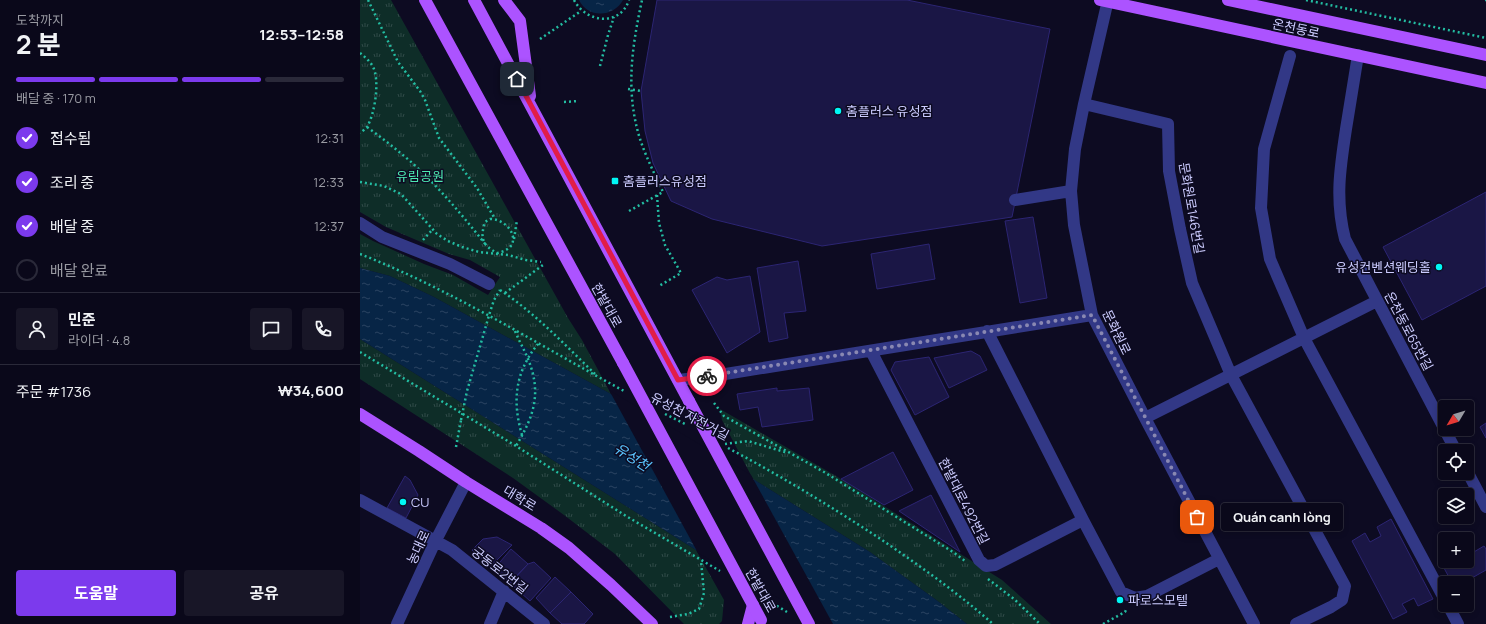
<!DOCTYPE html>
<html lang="ko">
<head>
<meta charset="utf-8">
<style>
  :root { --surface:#0a081a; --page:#181627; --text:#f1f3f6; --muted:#999aa2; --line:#2a2939; --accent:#7c3aed }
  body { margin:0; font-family:Manrope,"Noto Sans KR",sans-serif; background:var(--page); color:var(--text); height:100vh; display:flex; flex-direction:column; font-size:15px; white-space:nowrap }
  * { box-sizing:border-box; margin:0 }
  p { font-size:13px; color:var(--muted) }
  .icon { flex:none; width:22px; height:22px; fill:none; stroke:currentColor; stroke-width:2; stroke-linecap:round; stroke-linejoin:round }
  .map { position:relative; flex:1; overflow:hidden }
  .panel { display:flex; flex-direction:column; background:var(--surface); width:360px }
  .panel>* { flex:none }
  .needle { width:26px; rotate:232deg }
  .controls { position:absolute; left:1078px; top:400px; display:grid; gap:8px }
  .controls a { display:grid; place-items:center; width:36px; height:36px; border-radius:4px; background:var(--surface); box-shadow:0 2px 6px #0003,0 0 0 1px var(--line); font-size:20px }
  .pin { position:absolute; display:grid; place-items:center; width:34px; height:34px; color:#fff; margin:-17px; border-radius:8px; box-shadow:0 2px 6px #0006 }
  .courier { position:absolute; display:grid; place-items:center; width:40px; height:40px; margin:-20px; border:3px solid #e11d48; border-radius:50%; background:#fff; color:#222; box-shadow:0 1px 5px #0007 }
  .bubble { position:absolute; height:28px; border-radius:4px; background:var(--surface); box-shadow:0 2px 6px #0003,0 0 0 1px var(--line); font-size:13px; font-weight:700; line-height:28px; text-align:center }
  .head em { font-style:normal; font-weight:700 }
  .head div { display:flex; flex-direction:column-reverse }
  .head { display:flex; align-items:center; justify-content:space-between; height:68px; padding:0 16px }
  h1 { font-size:26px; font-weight:700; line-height:30px }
  .bar { display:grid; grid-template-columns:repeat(4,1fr); gap:6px 4px; align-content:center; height:48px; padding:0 16px }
  .bar i { height:5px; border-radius:3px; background:var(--line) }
  .bar .on { background:var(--accent) }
  .bar p { grid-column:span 4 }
  .line { display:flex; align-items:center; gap:10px; padding:0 16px; border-top:1px solid var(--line) }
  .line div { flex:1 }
  .round { display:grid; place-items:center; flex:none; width:42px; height:42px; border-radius:4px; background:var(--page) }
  ol { padding:0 16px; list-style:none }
  li { display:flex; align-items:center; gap:12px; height:44px }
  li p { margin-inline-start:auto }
  li .icon { padding:4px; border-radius:50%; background:var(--accent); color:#fff; stroke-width:4 }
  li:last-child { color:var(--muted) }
  li i { width:22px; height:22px; border:2px solid var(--line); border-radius:50% }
  .cta { display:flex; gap:8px; margin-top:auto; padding:8px 16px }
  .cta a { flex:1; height:46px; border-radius:4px; background:var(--accent); color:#fff; font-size:16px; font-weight:700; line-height:46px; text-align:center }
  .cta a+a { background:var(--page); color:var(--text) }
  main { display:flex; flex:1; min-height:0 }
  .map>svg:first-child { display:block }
  .park { fill:url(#park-tufts) }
  .water { fill:url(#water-ripples) }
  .pier { fill:#0d0b22 }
  .building { fill:#1a1645; stroke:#2c2573 }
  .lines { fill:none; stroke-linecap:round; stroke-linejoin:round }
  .path { stroke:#23bda2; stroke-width:2.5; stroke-dasharray:2 3; stroke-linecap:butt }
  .minor { stroke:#323886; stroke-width:12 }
  .major { stroke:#ac53ff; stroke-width:12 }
  .path-bridge { stroke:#23bda2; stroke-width:2.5; stroke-dasharray:2 3; stroke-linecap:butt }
  .major-bridge { stroke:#ac53ff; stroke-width:12 }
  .done { stroke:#8988b2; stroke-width:4; stroke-dasharray:0 7.2 }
  .route { stroke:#e11d48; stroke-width:5 }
  .poi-dot { fill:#00f7f5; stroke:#0d0b22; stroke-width:1.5 }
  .labels { text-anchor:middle; stroke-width:3; stroke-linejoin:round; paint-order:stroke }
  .street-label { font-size:13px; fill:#ccf; stroke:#0d0b22 }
  .poi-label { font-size:13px; fill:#ccf; stroke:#0d0b22; text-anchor:start }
  .park-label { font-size:13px; fill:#4deab1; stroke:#0d0b22 }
  .water-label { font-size:14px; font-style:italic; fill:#5ac5ff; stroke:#0d0b22 }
</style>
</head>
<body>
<main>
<section class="panel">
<div class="head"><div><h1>2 분</h1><p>도착까지</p></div><em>12:53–12:58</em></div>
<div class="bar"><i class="on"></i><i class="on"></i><i class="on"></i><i></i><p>배달 중 · 170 m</p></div>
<ol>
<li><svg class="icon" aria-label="check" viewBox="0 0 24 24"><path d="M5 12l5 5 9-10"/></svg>접수됨<p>12:31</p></li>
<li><svg class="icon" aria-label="check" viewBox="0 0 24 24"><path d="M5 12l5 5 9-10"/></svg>조리 중<p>12:33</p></li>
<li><svg class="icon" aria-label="check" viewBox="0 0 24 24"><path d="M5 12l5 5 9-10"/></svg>배달 중<p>12:37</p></li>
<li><i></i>배달 완료</li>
</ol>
<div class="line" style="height:72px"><a class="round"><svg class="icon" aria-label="person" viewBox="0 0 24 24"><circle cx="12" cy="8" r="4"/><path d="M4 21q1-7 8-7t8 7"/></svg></a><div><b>민준</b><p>라이더 · 4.8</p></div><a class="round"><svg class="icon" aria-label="chat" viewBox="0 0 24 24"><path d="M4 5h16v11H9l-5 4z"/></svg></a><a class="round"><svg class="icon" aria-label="phone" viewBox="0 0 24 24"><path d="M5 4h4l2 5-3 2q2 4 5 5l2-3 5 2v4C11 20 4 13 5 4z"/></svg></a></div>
<div class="line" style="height:52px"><div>주문 #1736</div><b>₩34,600</b></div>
<div class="cta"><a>도움말</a><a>공유</a></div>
</section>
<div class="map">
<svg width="1126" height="624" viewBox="0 0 1126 624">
  <defs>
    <pattern id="park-tufts" width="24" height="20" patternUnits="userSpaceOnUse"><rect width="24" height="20" fill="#0e2d28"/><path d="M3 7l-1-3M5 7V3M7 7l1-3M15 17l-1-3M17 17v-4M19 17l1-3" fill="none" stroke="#304a48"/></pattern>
    <pattern id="water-ripples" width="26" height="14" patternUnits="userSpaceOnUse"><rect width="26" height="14" fill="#072546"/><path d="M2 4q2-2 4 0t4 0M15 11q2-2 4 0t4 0" fill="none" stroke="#2a4362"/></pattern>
  </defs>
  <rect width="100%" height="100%" fill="#0d0b22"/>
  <path class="park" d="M0,0H31L208,318L222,340L251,394L74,297L30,276L0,268V234L13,241L64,264L93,275L128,295L140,277L110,260L89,254L26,227L0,212Z
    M0,339L336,550L364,600L362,621L359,624H324L255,554L204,515L153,478L0,379Z
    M360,409L476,476L642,580L691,624H607L579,602L510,552L393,479L362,420Z"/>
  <path class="water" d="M219,0H263C254,17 228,19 219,0Z
    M0,268L30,276L74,297L251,394L393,479L510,552L579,602L607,624H469L336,550L0,339Z"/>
  <path class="pier" d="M249,390L391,475L473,624H465L338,553Z"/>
  <path class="building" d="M297,0H547L690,29L652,217L462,246L352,219L311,201L293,163L285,131L281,91Z
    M1126,192V286L1062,320L1023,247Z
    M673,217L687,298L660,303L645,221Z
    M569,244L575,279L517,289L511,254Z
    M438,261L446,311L424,313L428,338L409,342L397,268Z
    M390,276L400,332L367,353L332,290L357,277L367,280Z
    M611,351L620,356L627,370L589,388L574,358Z
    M569,357L589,397L555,415L531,370L535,362Z
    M417,388V391L449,388L453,420L402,427L398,407L380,410L377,394Z
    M1126,423V438L1120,427Z
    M533,452L553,490L524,505L481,479Z
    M45,476L50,480L58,495L46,518L27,508Z
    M571,495L600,552L539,511Z
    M1031,519L1073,599L1058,606L1054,598L1042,604L1047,612L1033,619L992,541L1005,533L1010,542L1021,536L1017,527Z
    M137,537L152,545L130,567L112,550L123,539Z
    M1124,546L1126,549V570L1103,583H1092L1084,568L1098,561H1107V556Z
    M151,549L168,564L150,583L135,568Z
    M174,562L191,578L170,601L150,583L168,564Z
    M195,577L211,592L190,613L176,598Z
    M211,592L233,614L224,624H202L190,613Z"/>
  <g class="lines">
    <path class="path" d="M8,0L38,62L60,91L65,100L79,138L117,188L135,219
      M214,0C226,23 260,27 269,0
      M946,0L1126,38
      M1125,0H1126
      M180,39L221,11
      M0,53C5,57 10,61 13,67C20,80 15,114 7,127C5,129 2,132 0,133
      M240,66L248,35L254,17
      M268,89L281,91
      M204,102L219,101
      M7,127C22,138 36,149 50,161C78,186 103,216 126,245
      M0,182L24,186L41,194L77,234L88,241L102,247L119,252L148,255L166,260L181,262
      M297,195L299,223L305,245L321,273L299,286
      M269,211L303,192C295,175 286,157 280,139C265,91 272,47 282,0
      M130,219C151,219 166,248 137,253C122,245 120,238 125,222Z
      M154,239L157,220
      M63,240L72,230
      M0,254C92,290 177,344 264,391
      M140,290C175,313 205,345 235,374
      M145,293L183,265
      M155,331C159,341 164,349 168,359C182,393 174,416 156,446
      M0,352L156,446L266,516L360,571
      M354,403L364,416L464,472L593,552L605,561
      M305,414L327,425
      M162,435C152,401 155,372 178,344
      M365,444L388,441L428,453
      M96,447L101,420
      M368,448C421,476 472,507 522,540C560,566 598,593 633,624
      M628,579L654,599L680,624
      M404,598L427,612
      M310,617L328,614L339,609L344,593L341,561
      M743,624L765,612L767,608"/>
    <path class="minor" d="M748,0L724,104L715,149L711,191L714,225L732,315L785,418L894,624
      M998,55C994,80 990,105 986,129C980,168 975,200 985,239L1096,451
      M930,56L904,149L901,208L910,259L944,338L1085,600
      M724,104L808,124L809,171L820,229L832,283L871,375L985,586L982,600L971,607L936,624
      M655,200L711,191
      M0,223L22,237L90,264L129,284
      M627,331L723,520L761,592L775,598L787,596L859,559
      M511,351L619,560L626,566L635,565L723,520
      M318,380L353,376L732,315
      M785,418L1017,301
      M1107,471L1126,507
      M0,500L92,550L184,624
      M1088,605L1098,624
      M37,624L75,542L106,482
      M130,624L144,591"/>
    <path class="major" d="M65,0L263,363
      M114,0L329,401
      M144,0L160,21L170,96
      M740,0L1126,83
      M868,0L1126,55
      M0,414L59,451L106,482L181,528L209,548L251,585L292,624
      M388,624L393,605"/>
    <path class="path-bridge" d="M101,420L107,391L130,312L134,300L140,290"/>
    <path class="major-bridge" d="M263,363L401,620
      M329,401L449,624"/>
  </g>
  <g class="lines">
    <path class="done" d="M347,376L732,315L837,517"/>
    <path class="route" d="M157,79L318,380L347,376"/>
  </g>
  <g class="poi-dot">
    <circle cx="478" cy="111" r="4"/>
    <rect x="251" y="177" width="8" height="8" rx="2"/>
    <circle cx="1079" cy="267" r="4"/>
    <circle cx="43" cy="502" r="4"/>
    <circle cx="760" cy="600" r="4"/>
  </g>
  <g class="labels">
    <g class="street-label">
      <text transform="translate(936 28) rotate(12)" y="5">온천동로</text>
      <text transform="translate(832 208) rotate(80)" y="5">문화원로146번길</text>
      <text transform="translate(247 305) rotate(61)" y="5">한밭대로</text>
      <text transform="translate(1049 331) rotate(62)" y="5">온천동로65번길</text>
      <text transform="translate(757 332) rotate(64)" y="5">문화원로</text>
      <text transform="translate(330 416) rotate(28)" y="5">유성천 자전거길</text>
      <text transform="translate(160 498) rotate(31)" y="5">대학로</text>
      <text transform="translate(604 501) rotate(63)" y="5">한밭대로492번길</text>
      <text transform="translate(58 547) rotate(-65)" y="5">농대로</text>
      <text transform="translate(140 570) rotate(38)" y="5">궁동로2번길</text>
      <text transform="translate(401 590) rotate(61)" y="5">한밭대로</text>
    </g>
    <g class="poi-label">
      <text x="486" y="116">홈플러스 유성점</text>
      <text x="263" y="186">홈플러스유성점</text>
      <text x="1071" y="272" text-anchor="end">유성컨벤션웨딩홀</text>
      <text x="51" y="507">CU</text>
      <text x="768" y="605">파로스모텔</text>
    </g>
    <g class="park-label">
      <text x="60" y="181">유림공원</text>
    </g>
    <g class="water-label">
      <text transform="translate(272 457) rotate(32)" y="5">유성천</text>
    </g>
  </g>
</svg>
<div class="controls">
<a><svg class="needle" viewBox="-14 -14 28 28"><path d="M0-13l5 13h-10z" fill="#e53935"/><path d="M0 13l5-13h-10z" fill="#999aa2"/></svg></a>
<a><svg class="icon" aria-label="locate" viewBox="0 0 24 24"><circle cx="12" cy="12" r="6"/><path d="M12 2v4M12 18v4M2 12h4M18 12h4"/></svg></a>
<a><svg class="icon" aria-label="layers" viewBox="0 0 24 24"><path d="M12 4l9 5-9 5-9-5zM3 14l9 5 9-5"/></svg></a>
<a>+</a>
<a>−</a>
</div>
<div class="pin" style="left:837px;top:517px;background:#ea580c"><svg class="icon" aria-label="bag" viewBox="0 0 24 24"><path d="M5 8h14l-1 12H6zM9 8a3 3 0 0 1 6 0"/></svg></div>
<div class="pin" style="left:157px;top:79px;background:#1f2937"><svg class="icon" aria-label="home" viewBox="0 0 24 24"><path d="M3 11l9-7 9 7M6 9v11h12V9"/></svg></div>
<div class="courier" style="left:347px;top:376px"><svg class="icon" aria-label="bike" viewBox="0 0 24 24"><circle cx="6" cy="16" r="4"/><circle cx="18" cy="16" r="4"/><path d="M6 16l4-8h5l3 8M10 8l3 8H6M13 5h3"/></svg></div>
<div class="bubble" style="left:861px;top:503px;width:122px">Quán canh lòng</div>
</div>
</main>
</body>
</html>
